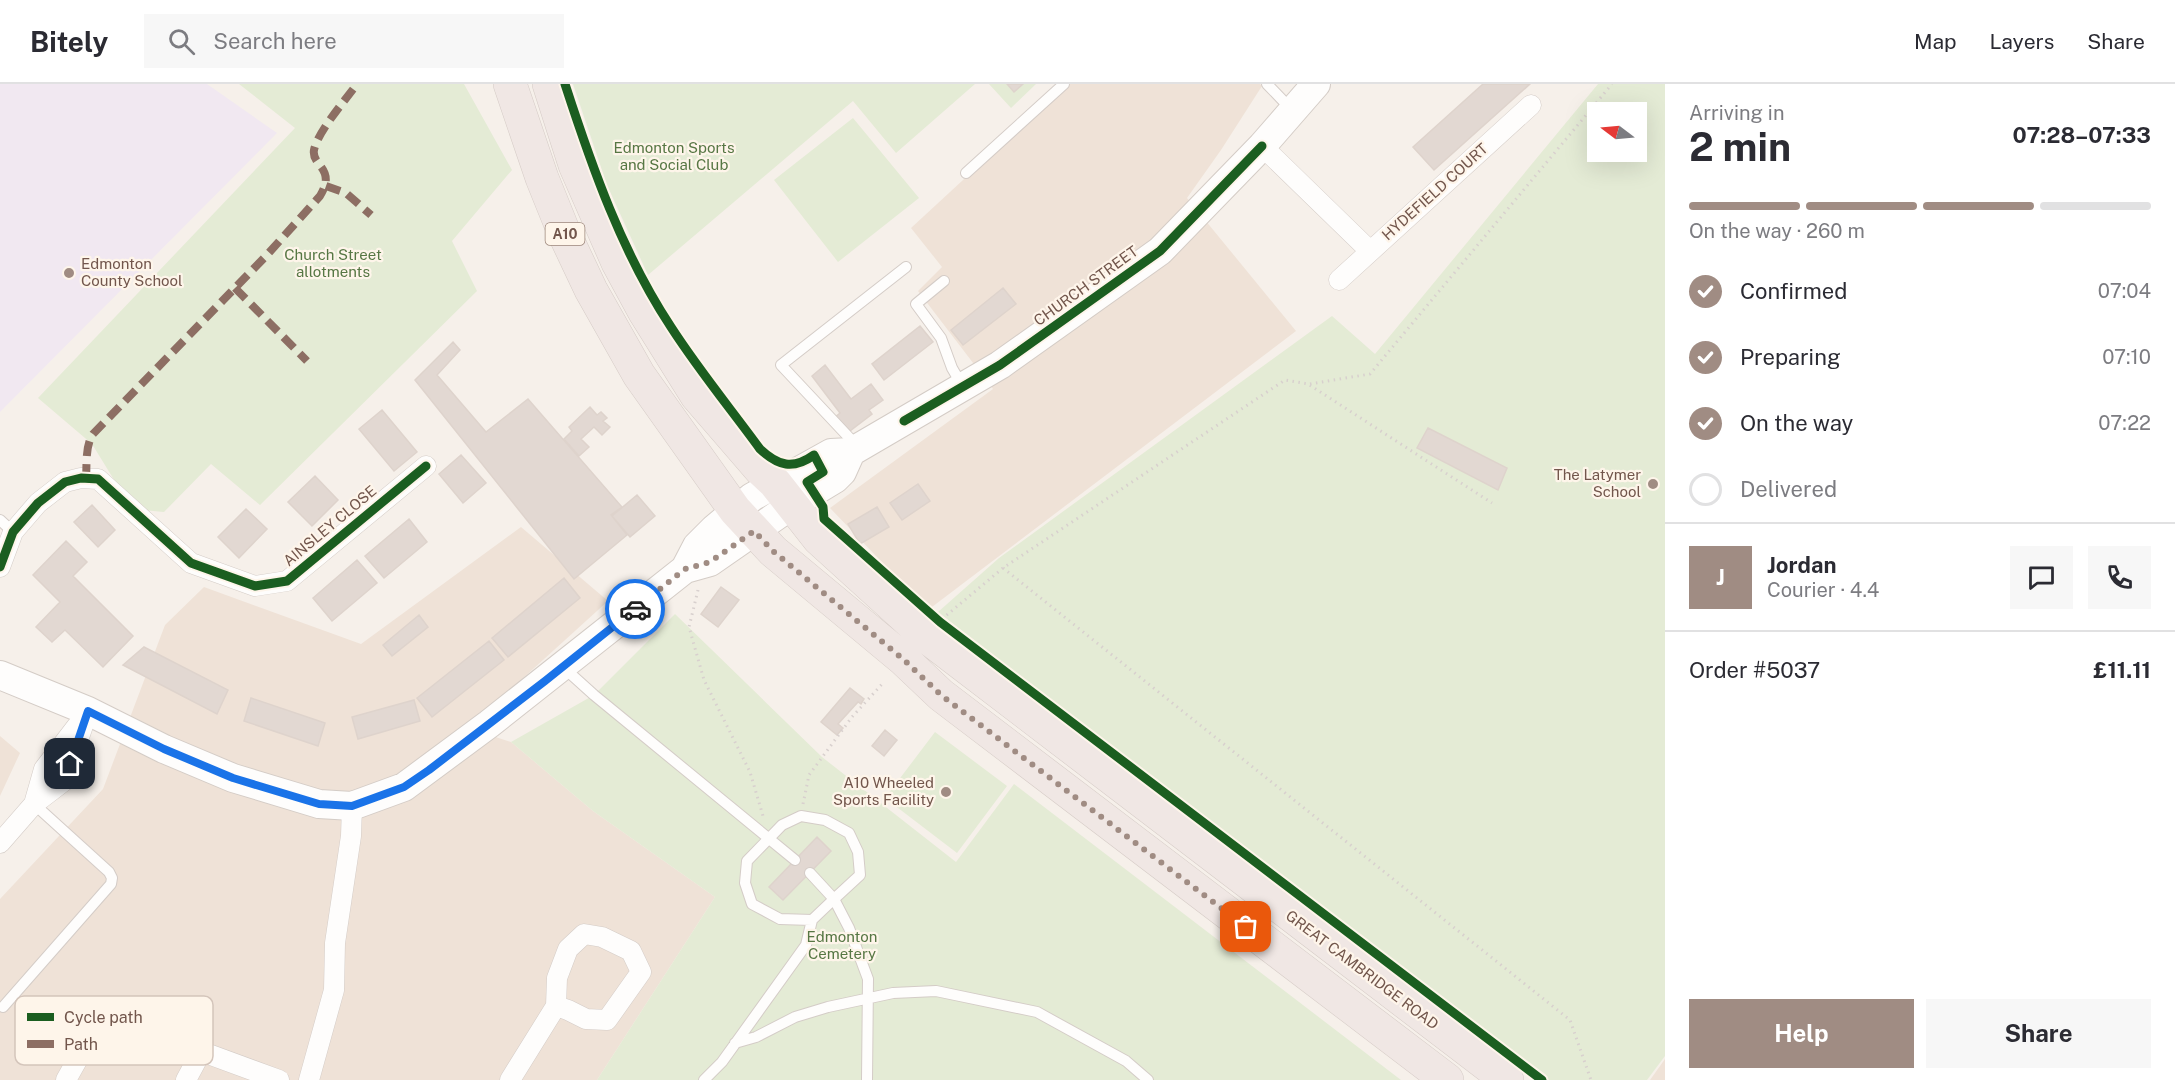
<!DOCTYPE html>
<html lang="en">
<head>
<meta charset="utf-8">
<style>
  :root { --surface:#fff; --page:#f7f7f7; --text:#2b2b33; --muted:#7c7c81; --line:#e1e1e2; --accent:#a08c83 }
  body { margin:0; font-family:"Public Sans",sans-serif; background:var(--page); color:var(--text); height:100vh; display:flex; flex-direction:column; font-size:22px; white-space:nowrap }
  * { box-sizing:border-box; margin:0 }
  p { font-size:20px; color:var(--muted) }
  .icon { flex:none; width:33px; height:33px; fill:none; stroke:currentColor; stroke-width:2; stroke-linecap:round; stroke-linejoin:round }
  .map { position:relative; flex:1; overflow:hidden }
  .details { display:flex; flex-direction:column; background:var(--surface); width:510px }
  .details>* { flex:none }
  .needle { width:39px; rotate:286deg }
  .controls { position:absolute; left:1587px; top:18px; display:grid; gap:12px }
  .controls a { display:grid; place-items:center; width:60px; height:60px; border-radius:0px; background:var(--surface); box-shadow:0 6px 24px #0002; font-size:30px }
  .pin { position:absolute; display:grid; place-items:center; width:51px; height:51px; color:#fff; margin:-26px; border-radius:12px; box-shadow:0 3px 9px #0006 }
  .courier { position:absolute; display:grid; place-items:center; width:60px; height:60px; margin:-30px; border:4px solid #1a73e8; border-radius:50%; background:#fff; color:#222; box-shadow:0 2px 8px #0007 }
  .overview em { font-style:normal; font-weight:700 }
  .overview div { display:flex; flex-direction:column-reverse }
  .overview { display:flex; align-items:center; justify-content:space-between; height:102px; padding:0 24px }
  h1 { font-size:39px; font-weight:700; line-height:45px }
  .bar { display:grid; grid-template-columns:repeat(4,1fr); gap:9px 6px; align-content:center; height:72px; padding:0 24px }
  .bar i { height:8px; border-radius:4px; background:var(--line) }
  .bar .on { background:var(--accent) }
  .bar p { grid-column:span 4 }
  .line { display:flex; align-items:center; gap:15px; padding:0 24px; border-top:2px solid var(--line) }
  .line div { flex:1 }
  .round { display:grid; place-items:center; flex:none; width:63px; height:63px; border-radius:0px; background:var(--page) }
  ol { padding:0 24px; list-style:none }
  li { display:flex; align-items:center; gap:18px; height:66px }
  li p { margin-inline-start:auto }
  li .icon { padding:6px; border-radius:50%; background:var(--accent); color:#fff; stroke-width:4 }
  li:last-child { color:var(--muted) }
  li i { width:33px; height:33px; border:3px solid var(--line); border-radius:50% }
  .cta { display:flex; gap:12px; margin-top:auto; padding:12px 24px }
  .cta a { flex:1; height:69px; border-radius:0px; background:var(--accent); color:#fff; font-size:24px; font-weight:700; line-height:69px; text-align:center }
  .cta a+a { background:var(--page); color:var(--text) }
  header { display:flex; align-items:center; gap:36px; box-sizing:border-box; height:84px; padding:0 30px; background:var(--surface); border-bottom:2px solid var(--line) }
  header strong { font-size:28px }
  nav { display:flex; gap:33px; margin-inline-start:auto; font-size:21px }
  .search { width:420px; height:54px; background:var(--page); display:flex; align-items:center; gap:15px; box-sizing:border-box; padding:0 21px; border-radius:0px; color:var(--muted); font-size:22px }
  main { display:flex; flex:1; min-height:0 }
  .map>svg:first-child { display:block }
  .residential { fill:#efe2d7 }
  .education { fill:#f1e8f1 }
  .green { fill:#e4ebd5; fill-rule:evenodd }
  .building { fill:#e2d8d2; stroke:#ded3cc; stroke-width:1.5 }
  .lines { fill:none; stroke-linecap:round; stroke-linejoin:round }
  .lane-casing { stroke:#d4ccc7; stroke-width:12 }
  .street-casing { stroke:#d4ccc7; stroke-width:21 }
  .secondary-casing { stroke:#d4ccc6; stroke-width:30 }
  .highway-casing { stroke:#d5cbc6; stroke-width:34 }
  .path { stroke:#d8d0ce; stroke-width:3; stroke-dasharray:1.5 4.5; stroke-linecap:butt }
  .lane { stroke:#fefdfc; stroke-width:10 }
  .street { stroke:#fefdfc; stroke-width:20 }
  .secondary { stroke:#fefdfc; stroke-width:28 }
  .highway { stroke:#f0e7e4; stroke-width:33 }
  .quiet { stroke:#8d6e63; stroke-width:8; stroke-dasharray:15 8; stroke-linecap:butt }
  .cycleway-casing { stroke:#fef5ea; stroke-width:13 }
  .cycleway { stroke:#1b5e20; stroke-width:9 }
  .done { stroke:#a08c83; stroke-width:6; stroke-dasharray:0 10.8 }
  .route { stroke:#1a73e8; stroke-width:8 }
  .poi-dot { fill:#a08c83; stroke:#fef5ea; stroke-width:2 }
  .labels { text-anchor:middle; stroke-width:4.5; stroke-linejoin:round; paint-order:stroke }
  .shield { fill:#fef5ea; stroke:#9c867b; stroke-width:1.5 }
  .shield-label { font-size:14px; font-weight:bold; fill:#72564c }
  .park-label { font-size:15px; fill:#577744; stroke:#fef5ea }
  .street-label { font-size:15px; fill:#72564c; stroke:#fef5ea }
  .poi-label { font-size:15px; fill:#72564c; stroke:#fef5ea; text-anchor:end }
  .key { fill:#fef5ea; stroke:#d4c5bb; stroke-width:1.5 }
  .key-label { font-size:16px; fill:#72564c }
</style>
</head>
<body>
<header>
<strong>Bitely</strong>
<div class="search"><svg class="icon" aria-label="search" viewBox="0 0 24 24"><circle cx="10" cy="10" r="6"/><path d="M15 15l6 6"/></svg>Search here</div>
<nav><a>Map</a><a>Layers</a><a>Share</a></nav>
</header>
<main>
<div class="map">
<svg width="1665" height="996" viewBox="0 0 1665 996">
  <rect width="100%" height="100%" fill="#f6f0ea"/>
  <path class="residential" d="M1067,0H1260L1262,2L1221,66L1187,114L1296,247L928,526L830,424L993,305L918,207L942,183L911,144Z
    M521,443L608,517L468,644L511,658L593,727L715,813L597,996H0V815L103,705L165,541L204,503L361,560Z
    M0,652L20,669L0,712Z
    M1665,975V996H1650Z"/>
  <path class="education" d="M0,0H207L277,49L0,328Z"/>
  <path class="green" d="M239,0H464L512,86L452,157L477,207L260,421L211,380L164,428L132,425L92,360L38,314L295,44Z
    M573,0H975L896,69L853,17L648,191L607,101Z
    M989,0H1036L1011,24Z
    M1598,0H1665V972L1647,996H1549L1070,632L938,528L999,474L1332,232L1375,270ZM1598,28H1636V68H1598Z
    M853,34L919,114L838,178L774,96Z
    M675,530L822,673L956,778L1014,700L1401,996H597L715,813L593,727L511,658L594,611Z
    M935,648L1007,702L957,769L885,714Z"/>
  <path class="building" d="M1007,0H1023L1014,8Z
    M1483,0H1530L1434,86L1413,63Z
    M1003,204L1016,220L963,261L951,246Z
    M920,242L933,258L884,296L872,280Z
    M453,258L460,266L437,291L486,348L528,315L622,423L611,431L627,451L574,495L415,296Z
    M825,281L851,315L871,300L883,316L869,326L872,330L846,350L834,334L840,329L812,292Z
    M590,323L597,331L601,328L607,334L603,337L610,343L602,351L594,343L581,355L589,363L579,372L564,355L572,347L569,343Z
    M382,326L417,368L394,387L359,345Z
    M1428,344L1507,384L1498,406L1417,364Z
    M461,371L486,399L463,419L439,390Z
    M315,392L338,416L312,442L288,418Z
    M918,400L930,417L902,436L890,419Z
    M637,411L655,432L630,453L612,432Z
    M92,421L115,446L98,463L74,438Z
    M877,423L889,443L860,460L848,440Z
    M246,425L267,445L239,474L218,453Z
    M409,435L427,458L384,494L365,472Z
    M66,457L87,478L73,492L133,552L103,583L65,546L52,558L36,543L60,518L33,491Z
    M357,476L377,499L332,537L313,514Z
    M564,494L580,514L508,573L492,554Z
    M721,503L739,516L718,543L701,530Z
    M419,531L428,543L392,572L383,561Z
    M489,557L504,576L432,633L417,614Z
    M144,563L228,606L217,630L123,581Z
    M850,604L864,615L861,620L858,618L838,640L843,644L837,651L821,638Z
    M251,614L325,639L318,662L244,637Z
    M414,616L420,637L358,655L352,633Z
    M885,646L897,656L884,672L872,662Z
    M817,753L831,767L783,816L769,803Z"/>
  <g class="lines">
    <g class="lane-casing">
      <path id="lane" d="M1267,0L1291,25
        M966,89L1064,0
        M944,197L916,220L941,254L952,284L963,303
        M857,362L781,281L906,183
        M0,436L13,448
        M563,583L594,611L795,776
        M45,704L64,671
        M810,789L834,815L812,836L780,835L752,820L745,799L747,777L782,741L801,732L825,736L849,749L858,768L860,791L834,815L849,844L868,895L867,996
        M3,923L111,800L112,794L109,788L34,720L36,717
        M735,959L756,953L795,933L828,923L893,909L936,907L1037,928L1126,977L1148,996
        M704,996L722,978L806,861L812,836"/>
    </g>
    <g class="street-casing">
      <path id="street" d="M1262,62L1370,167
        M1339,196L1531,21
        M0,483L13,448L38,419L65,398L81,394L98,395L191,479L255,502L287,497L426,382
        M34,720L44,685L77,642
        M0,759L34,720L64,697L88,627
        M66,996L94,946L109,938L124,939L279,996
        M186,996L201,968
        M309,996L334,906L335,859L351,752L352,722
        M510,996L556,922L557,894L568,865L584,850L602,853L631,867L641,888L607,936L586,935L568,926L556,922"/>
    </g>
    <g class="secondary-casing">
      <path id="secondary" d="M685,485L710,478L792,421L835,395L842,388L851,368
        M0,591L88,627L164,665L233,694L319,720L352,722L404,703L489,640L685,485L697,462L714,445L752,413L831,369L851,368L1000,281L1160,167L1262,62L1316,0"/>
    </g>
    <g class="highway-casing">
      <path id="highway" d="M510,0L542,94L565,151L591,206L639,291L735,426L773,467L903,575L941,611L1447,996
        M549,0L575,81L618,179L644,227L697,312L760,385L775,399L819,455L928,554L1507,996"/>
    </g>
    <path class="path" d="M1310,300L1370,290L1612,0
      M1003,484L1570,936L1591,996
      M698,506L689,543L704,596L750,688L763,732
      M942,535L1003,484L1285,296L1308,300L1492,419
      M803,720L809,691L852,633L883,599
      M1530,987L1542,996"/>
    <use href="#lane" class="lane"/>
    <use href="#street" class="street"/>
    <use href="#secondary" class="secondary"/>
    <use href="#highway" class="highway"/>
    <path class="quiet" d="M326,102L346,109L371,131
      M235,204L307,277
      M86,395C87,380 85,362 93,350L266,172L320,112C337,84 311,82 314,66C317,49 346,15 357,0"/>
    <g class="cycleway-casing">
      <path id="cycleway" d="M565,0C592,83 622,169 671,243C698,285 730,324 760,365C778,382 793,386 814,371L823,388L807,398L823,423L824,435L940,538L1542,996
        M904,337L1000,281L1160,167L1262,62
        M0,483L13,448L38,419L65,398L81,394L98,395L191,479L255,502L287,497L426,382"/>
    </g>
    <use href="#cycleway" class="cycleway"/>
  </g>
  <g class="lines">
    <path class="done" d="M635,525L685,485L710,478L754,447L773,467L903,575L941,611L1246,843"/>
    <path class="route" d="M70,680L88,627L164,665L233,694L319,720L352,722L404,703L429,686L545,597L635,525"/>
  </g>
  <g class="poi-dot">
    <circle cx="69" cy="189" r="6"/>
    <circle cx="1653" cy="400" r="6"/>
    <circle cx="946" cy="708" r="6"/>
  </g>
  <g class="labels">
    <rect class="shield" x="545.5" y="139" width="39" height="22" rx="4.5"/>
    <g class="shield-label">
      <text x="565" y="155">A10</text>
    </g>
    <g class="park-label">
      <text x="674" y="69">Edmonton Sports<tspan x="674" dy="17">and Social Club</tspan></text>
      <text x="333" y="176">Church Street<tspan x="333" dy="17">allotments</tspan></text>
      <text x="842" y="858">Edmonton<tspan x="842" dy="17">Cemetery</tspan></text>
    </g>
    <g class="street-label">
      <text transform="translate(1435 108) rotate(-42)" y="5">HYDEFIELD COURT</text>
      <text transform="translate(1086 202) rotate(-36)" y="5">CHURCH STREET</text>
      <text transform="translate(330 442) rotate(-40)" y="5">AINSLEY CLOSE</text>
      <text transform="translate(1362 886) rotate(37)" y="5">GREAT CAMBRIDGE ROAD</text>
    </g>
    <g class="poi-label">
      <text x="81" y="185" text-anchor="start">Edmonton<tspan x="81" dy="17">County School</tspan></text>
      <text x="1641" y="396">The Latymer<tspan x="1641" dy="17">School</tspan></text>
      <text x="934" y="704">A10 Wheeled<tspan x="934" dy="17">Sports Facility</tspan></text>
    </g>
  </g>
  <rect x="15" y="912" width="198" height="69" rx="9" class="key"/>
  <rect x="27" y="929" width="27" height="8" fill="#1b5e20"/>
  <rect x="27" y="956" width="27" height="8" fill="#8d6e63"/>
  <g class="key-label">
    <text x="64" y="939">Cycle path</text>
    <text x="64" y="966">Path</text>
  </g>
</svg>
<div class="controls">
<a><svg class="needle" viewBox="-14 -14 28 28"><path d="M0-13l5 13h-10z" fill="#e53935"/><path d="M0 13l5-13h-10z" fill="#7c7c81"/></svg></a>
</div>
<div class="pin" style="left:1246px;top:843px;background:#ea580c"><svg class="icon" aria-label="bag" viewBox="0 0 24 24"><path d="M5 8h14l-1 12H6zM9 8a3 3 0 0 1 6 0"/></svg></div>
<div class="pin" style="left:70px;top:680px;background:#1f2937"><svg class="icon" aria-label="home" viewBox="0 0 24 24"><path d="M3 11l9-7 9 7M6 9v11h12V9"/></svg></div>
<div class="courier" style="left:635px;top:525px"><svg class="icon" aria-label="car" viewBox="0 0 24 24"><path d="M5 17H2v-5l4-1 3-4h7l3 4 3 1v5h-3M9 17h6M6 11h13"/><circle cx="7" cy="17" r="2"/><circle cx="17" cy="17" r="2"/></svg></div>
</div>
<section class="details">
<div class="overview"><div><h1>2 min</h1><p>Arriving in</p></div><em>07:28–07:33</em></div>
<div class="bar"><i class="on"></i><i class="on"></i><i class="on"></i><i></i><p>On the way · 260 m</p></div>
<ol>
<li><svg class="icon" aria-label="check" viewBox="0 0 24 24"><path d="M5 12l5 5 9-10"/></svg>Confirmed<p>07:04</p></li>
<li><svg class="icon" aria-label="check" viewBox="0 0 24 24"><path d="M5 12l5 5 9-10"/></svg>Preparing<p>07:10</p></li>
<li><svg class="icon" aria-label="check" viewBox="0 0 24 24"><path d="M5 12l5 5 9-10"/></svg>On the way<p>07:22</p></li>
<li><i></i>Delivered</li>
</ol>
<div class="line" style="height:108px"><b class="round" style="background:var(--accent);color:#fff">J</b><div><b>Jordan</b><p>Courier · 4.4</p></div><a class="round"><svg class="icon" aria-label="chat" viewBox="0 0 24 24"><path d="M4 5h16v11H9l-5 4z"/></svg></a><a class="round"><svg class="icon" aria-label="phone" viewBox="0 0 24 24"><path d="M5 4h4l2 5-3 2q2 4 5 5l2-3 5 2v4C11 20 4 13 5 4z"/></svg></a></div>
<div class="line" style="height:78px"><div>Order #5037</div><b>£11.11</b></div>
<div class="cta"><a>Help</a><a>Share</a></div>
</section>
</main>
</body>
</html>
